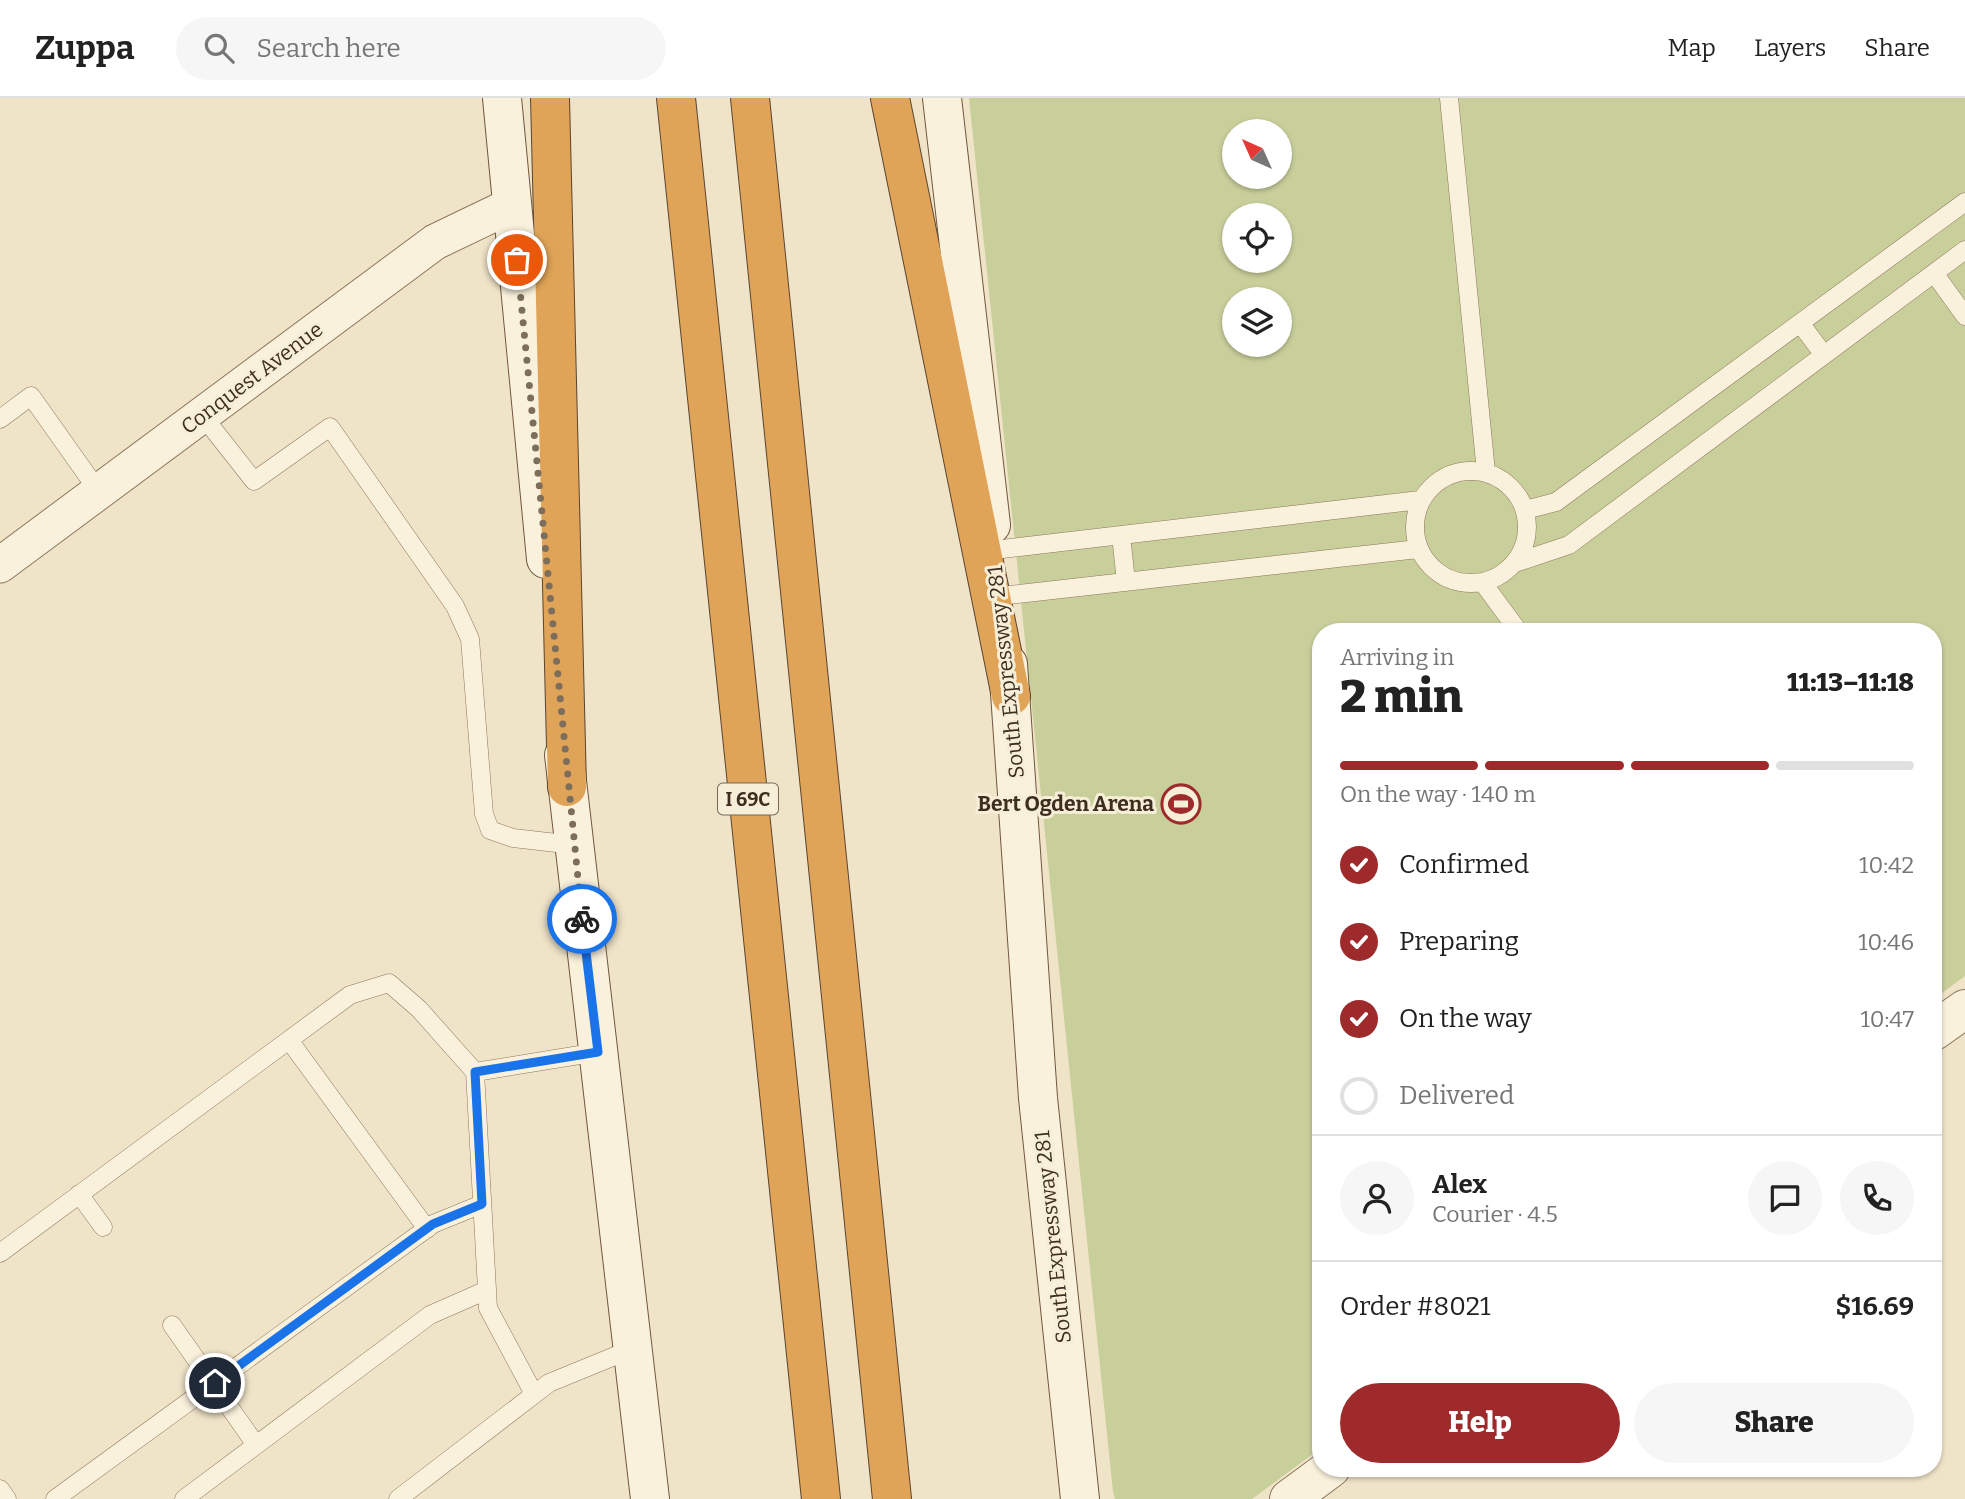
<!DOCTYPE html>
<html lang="en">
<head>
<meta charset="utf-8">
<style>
  :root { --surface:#fff; --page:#f6f6f6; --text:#222; --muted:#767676; --line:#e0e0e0; --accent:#9e2a2b }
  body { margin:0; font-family:Bitter,serif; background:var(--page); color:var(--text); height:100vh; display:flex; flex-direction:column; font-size:26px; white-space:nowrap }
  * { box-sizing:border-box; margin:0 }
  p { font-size:23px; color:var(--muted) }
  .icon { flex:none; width:38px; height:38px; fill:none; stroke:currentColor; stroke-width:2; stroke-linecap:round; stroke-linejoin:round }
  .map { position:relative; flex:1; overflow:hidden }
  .panel { position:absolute; left:1312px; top:525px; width:630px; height:854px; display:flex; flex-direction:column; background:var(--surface); border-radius:28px; box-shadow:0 2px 5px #0004 }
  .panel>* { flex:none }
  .needle { width:46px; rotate:315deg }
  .fabs { position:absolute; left:1222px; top:21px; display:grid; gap:14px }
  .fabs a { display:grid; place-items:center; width:70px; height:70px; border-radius:50%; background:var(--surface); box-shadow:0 2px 5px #0004; font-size:35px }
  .pin { position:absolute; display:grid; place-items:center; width:60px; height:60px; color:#fff; margin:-30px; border:4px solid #fff; border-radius:50%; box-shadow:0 2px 7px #0007 }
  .courier { position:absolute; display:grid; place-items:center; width:70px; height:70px; margin:-35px; border:5px solid #1a73e8; border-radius:50%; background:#fff; color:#222; box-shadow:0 2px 9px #0007 }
  .summary em { font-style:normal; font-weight:800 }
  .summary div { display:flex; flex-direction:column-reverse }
  .summary { display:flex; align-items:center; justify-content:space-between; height:119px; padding:0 28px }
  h1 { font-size:46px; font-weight:800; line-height:52px }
  .bar { display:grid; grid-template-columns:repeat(4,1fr); gap:10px 7px; align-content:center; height:84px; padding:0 28px }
  .bar i { height:9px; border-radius:5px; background:var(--line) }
  .bar .current { background:var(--accent) }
  .bar p { grid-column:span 4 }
  .line { display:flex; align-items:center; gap:18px; padding:0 28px; border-top:2px solid var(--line) }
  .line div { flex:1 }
  .round { display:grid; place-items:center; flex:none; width:74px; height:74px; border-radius:37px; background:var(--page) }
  ol { padding:0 28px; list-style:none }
  li { display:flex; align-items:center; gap:21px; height:77px }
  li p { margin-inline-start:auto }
  li .icon { padding:7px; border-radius:50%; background:var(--accent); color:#fff; stroke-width:4 }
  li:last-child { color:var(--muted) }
  li i { width:38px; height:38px; border:4px solid var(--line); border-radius:50% }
  .button { display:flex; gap:14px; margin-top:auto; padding:14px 28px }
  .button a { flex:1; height:80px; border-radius:42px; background:var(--accent); color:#fff; font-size:28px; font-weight:800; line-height:80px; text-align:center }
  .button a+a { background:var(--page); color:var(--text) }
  header { display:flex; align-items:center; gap:42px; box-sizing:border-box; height:98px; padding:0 35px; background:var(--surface); border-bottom:2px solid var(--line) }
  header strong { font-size:33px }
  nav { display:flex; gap:38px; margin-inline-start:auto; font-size:24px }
  .search { width:490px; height:63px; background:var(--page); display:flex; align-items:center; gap:18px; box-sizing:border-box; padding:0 24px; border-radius:38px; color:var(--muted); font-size:26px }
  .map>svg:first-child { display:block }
  .green { fill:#c9cf9b; fill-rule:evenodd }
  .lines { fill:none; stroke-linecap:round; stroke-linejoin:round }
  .service-casing { stroke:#8d765c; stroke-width:19 }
  .minor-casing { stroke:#8d765c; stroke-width:37 }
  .tertiary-casing { stroke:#8d765c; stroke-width:40 }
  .secondary-casing { stroke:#6f573f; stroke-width:40 }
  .motorway-casing { stroke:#5b4430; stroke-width:40 }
  .service { stroke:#faf1dc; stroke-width:18 }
  .minor { stroke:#faf1dc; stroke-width:35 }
  .tertiary { stroke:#faf1dc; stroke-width:38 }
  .secondary { stroke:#faf1dc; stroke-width:38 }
  .motorway { stroke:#e0a458; stroke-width:38 }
  .done { stroke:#7c6e5b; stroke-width:7; stroke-dasharray:0 12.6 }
  .route { stroke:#1a73e8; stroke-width:9 }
  .labels { text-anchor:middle; stroke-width:6; stroke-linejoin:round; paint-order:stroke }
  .shield { fill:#f7eed8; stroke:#756857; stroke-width:2 }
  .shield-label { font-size:19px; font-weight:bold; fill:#3d2e20 }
  .street-label { font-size:21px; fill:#3d2e20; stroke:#f7eed8 }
  .poi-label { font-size:21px; font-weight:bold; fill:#3d2e20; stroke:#f7eed8; text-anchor:end }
</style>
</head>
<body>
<header>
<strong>Zuppa</strong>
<div class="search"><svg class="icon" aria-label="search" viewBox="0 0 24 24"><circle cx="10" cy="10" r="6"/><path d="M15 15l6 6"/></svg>Search here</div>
<nav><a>Map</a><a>Layers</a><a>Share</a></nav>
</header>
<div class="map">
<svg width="1965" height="1401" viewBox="0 0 1965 1401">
  <rect width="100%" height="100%" fill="#f0e4c8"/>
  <path class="green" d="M969,0H1965V878L1934,901V534H1321V1350L1252,1401H1115L1113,1394ZM1234,33H1279V79H1234ZM1234,117H1279V163H1234ZM1234,201H1279V247H1234Z"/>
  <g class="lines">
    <g class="service-casing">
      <path id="service" d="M1449,0L1486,374
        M1934,175L1965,218
        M1800,225L1824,257
        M202,317L254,383L330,329L455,508L470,541L484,716L490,732L513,740L574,747
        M0,321L31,298L99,394
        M1415 429a56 56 0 1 1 112 0a56 56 0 1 1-112 0Z
        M1525,412L1556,404L1965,104
        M1121,437L1126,484
        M994,452L1420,402
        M1515,465L1569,447L1965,152
        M1483,485L1519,534
        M1000,498L1418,451
        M289,942L427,1131
        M79,1096L103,1129
        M0,1155L350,897L389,885L419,911L475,974
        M172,1227L256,1347
        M534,1296L488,1210L475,974L598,954
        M0,1391L7,1401
        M55,1401L433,1126L482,1106
        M184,1401L430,1217L487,1192
        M398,1401L549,1285L632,1251"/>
    </g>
    <g class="minor-casing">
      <path id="minor" d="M0,467L435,144L512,107"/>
    </g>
    <g class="tertiary-casing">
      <path id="tertiary" d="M1934,933L1965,911
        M1289,1401L1331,1370"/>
    </g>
    <g class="secondary-casing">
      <path id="secondary" d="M502,0L546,461
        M942,0L991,427
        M1008,566L1038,1000L1080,1401
        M564,657L650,1401"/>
    </g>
    <g class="motorway-casing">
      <path id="motorway" d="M550,0L567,689
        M676,0L821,1401
        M750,0L892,1401
        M890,0L1011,598"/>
    </g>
    <use href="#service" class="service"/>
    <use href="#minor" class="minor"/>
    <use href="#tertiary" class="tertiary"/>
    <use href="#secondary" class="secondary"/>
    <use href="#motorway" class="motorway"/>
  </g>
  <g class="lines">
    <path class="done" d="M517,162L582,821"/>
    <path class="route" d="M215,1285L433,1126L482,1106L475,974L598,954L582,821"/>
  </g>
  <defs>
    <g id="stadium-ring" transform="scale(2.0125)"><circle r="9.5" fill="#f7eed8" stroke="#9e2a2b" stroke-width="1.5"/><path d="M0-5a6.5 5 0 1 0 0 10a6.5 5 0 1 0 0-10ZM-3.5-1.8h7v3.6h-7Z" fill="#9e2a2b"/></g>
  </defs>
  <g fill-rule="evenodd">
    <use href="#stadium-ring" x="1181" y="706"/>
  </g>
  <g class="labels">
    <rect class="shield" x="718" y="685.5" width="60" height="31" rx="5"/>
    <g class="shield-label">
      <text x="748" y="708">I 69C</text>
    </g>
    <g class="street-label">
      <text transform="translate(252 280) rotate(-37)" y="7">Conquest Avenue</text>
      <text transform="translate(1006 574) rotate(-96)" y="7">South Expressway 281</text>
      <text transform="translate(1053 1139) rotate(-96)" y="7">South Expressway 281</text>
    </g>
    <g class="poi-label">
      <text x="1154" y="713">Bert Ogden Arena</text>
    </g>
  </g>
</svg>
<div class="fabs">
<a><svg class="needle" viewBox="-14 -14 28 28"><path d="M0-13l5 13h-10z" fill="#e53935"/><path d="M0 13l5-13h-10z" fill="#767676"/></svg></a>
<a><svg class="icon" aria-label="locate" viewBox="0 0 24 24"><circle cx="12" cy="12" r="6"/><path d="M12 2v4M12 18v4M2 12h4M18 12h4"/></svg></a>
<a><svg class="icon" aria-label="layers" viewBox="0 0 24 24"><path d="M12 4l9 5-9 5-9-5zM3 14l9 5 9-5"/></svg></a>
</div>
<div class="pin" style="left:517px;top:162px;background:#ea580c"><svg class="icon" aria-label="bag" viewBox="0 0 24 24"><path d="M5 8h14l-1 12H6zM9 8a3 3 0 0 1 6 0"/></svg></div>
<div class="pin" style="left:215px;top:1285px;background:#1f2937"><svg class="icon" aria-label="home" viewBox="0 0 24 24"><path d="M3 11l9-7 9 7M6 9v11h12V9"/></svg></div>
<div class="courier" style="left:582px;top:821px"><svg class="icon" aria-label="bike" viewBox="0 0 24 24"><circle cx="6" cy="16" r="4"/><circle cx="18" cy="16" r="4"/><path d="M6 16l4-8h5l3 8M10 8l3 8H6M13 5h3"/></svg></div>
<section class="panel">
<div class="summary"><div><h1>2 min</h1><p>Arriving in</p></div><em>11:13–11:18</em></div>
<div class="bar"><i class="current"></i><i class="current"></i><i class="current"></i><i></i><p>On the way · 140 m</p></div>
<ol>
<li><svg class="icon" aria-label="check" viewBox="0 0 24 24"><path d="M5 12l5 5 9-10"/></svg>Confirmed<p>10:42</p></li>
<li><svg class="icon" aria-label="check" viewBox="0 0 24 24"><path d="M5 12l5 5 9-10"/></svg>Preparing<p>10:46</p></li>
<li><svg class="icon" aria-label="check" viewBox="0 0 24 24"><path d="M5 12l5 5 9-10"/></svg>On the way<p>10:47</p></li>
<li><i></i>Delivered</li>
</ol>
<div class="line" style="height:126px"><a class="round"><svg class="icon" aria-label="person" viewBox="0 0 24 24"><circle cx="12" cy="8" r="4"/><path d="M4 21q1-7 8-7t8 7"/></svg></a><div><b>Alex</b><p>Courier · 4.5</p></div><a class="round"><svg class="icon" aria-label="chat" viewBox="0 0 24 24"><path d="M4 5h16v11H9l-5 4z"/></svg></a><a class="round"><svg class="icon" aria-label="phone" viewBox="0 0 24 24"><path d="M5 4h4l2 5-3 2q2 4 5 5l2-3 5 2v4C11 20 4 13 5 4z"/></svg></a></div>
<div class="line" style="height:91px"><div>Order #8021</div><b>$16.69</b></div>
<div class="button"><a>Help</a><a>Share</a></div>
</section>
</div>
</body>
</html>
